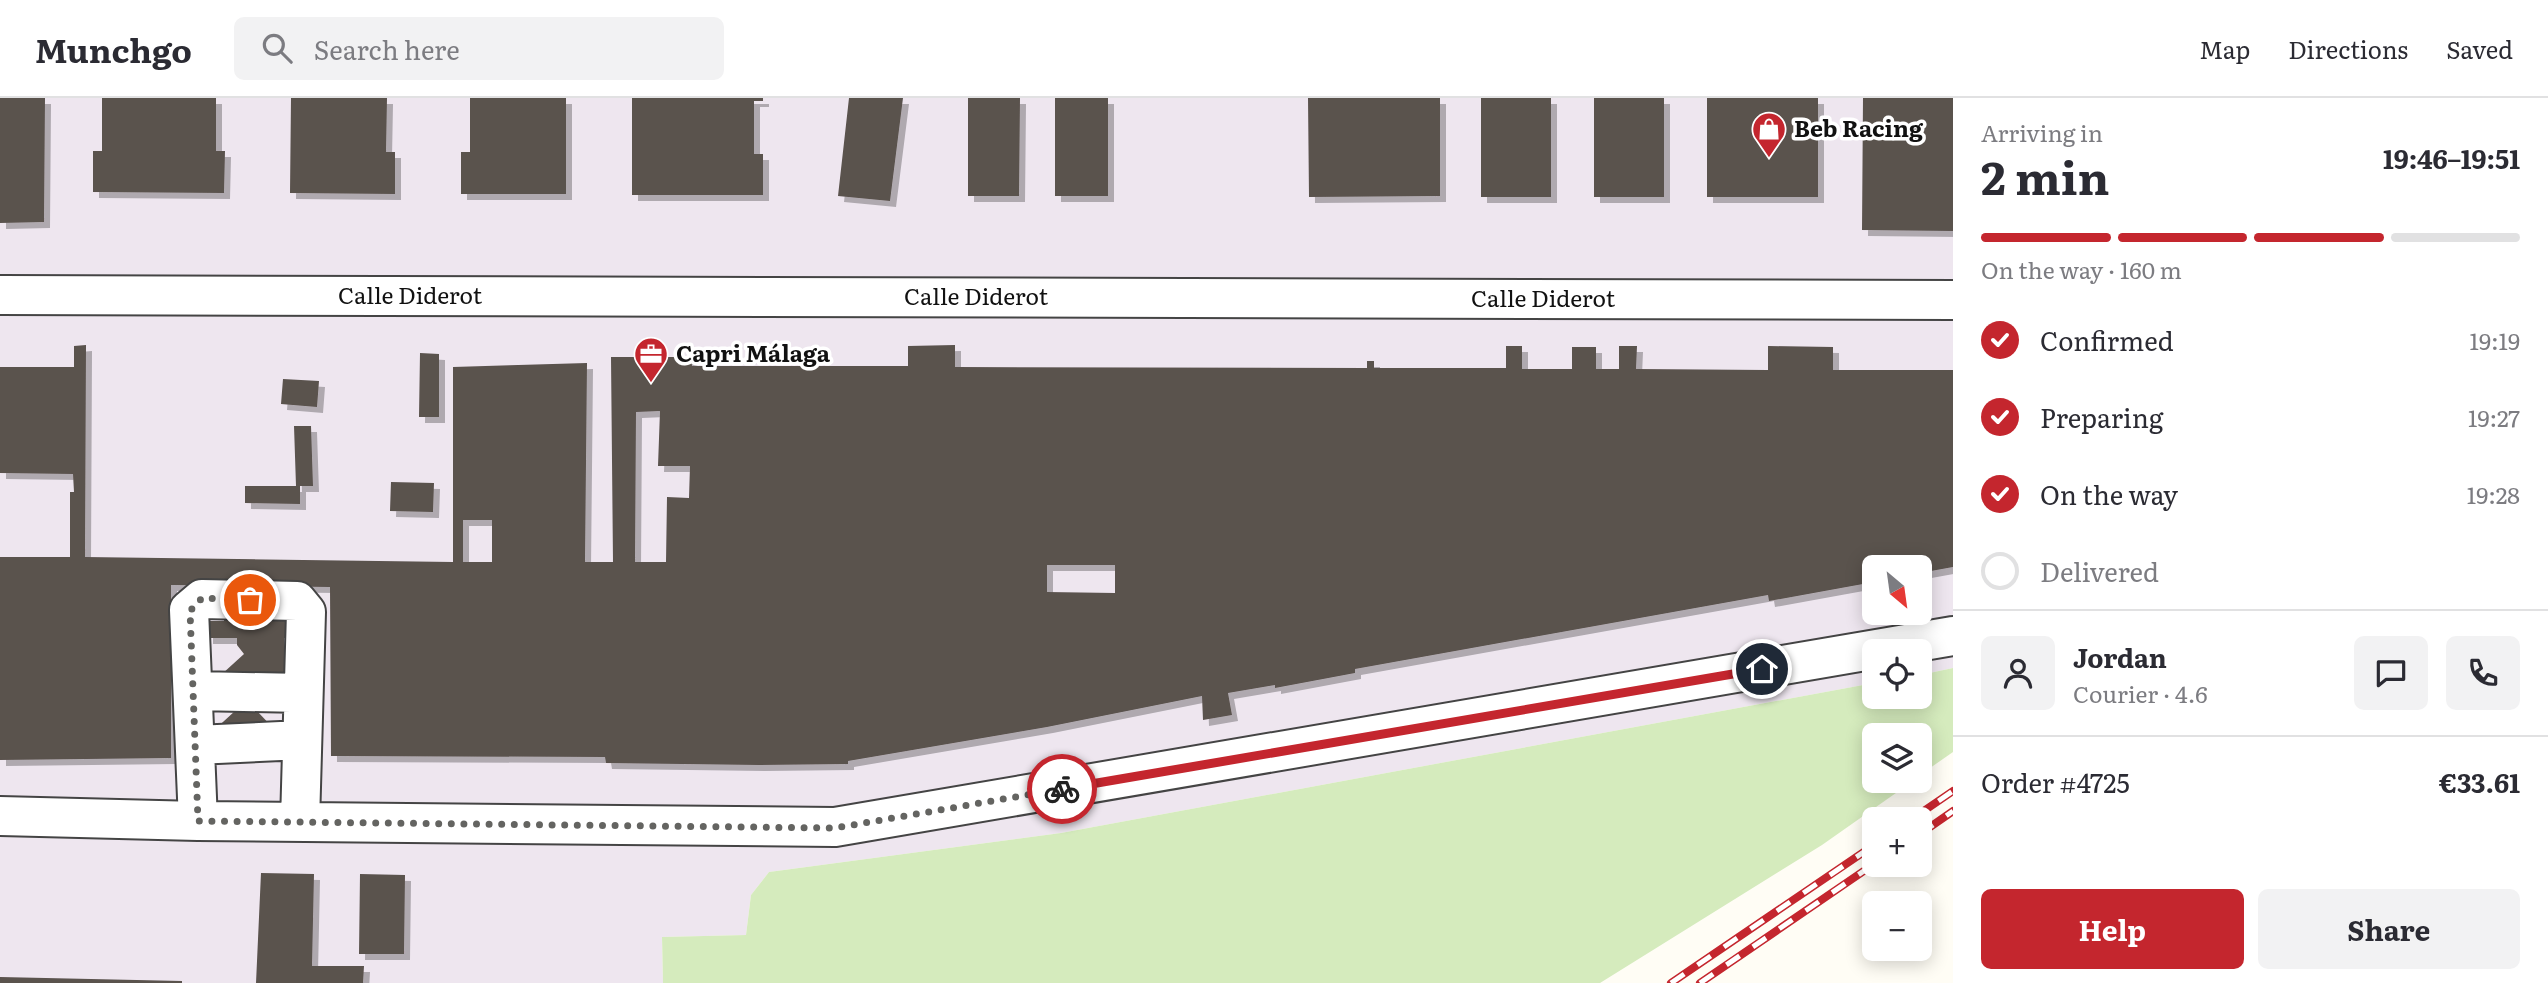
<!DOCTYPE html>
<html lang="en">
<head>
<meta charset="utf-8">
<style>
  :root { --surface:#fff; --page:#f2f2f3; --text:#2b2b33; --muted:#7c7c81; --line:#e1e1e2; --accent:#c4262e }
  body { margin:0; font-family:Literata,serif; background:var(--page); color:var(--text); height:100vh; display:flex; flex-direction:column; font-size:26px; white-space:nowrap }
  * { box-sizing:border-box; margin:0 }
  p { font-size:23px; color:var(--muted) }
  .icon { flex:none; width:38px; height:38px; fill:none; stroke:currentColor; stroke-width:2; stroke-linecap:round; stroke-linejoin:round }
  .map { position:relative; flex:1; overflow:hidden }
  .panel { display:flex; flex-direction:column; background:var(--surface); width:595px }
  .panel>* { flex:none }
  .needle { width:46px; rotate:151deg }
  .controls { position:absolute; left:1862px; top:457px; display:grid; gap:14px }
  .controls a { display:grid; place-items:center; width:70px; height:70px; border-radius:10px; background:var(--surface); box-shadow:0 4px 18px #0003; font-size:35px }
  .pin { position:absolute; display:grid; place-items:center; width:60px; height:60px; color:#fff; margin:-30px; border:4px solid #fff; border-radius:50%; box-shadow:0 2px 7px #0007 }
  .courier { position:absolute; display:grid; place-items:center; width:70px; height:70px; margin:-35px; border:5px solid #c4262e; border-radius:50%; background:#fff; color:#222; box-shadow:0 2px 9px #0007 }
  .headline em { font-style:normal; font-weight:700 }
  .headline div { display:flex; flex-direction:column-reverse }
  .headline { display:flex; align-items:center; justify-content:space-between; height:119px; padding:0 28px }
  h1 { font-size:46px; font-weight:700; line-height:52px }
  .bar { display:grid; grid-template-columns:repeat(4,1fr); gap:10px 7px; align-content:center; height:84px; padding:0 28px }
  .bar i { height:9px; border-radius:5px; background:var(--line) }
  .bar .on { background:var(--accent) }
  .bar p { grid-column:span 4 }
  .line { display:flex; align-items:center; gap:18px; padding:0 28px; border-top:2px solid var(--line) }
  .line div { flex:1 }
  .round { display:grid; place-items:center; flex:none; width:74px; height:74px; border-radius:10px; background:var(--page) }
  ol { padding:0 28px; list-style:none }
  li { display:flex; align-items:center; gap:21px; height:77px }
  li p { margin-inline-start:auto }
  li .icon { padding:7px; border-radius:50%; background:var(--accent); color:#fff; stroke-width:4 }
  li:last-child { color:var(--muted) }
  li i { width:38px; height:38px; border:4px solid var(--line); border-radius:50% }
  .cta { display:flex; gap:14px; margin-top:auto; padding:14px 28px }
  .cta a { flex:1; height:80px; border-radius:10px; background:var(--accent); color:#fff; font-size:28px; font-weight:700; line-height:80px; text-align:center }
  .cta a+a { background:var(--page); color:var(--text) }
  header { display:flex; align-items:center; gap:42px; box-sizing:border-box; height:98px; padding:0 35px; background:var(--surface); border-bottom:2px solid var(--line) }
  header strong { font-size:33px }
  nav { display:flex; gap:38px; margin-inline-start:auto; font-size:24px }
  .search { width:490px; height:63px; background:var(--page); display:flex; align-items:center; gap:18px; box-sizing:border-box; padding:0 24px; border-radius:10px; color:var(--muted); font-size:26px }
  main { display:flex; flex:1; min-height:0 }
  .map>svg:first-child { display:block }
  .industrial { fill:#eee6ef; fill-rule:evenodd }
  .green { fill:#d5ebbd }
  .building { fill:#5a524d; fill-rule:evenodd; filter:url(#shadow) }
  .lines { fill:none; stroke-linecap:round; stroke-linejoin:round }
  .minor-casing { stroke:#444; stroke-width:42 }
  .minor { stroke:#fff; stroke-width:38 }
  .rail-casing { stroke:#c4262e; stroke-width:8 }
  .rail { stroke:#fff; stroke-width:5; stroke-dasharray:16; stroke-linecap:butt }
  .done { stroke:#646461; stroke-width:7; stroke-dasharray:0 12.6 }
  .route { stroke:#c4262e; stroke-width:9 }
  .labels { text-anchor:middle; stroke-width:7; stroke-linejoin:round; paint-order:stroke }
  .poi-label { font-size:23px; font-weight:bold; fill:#111; stroke:#fff; text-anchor:start }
  .street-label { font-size:23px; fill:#111; stroke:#fff }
</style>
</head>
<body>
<header>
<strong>Munchgo</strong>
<div class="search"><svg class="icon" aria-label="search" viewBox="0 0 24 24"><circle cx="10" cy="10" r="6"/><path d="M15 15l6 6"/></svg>Search here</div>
<nav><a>Map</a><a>Directions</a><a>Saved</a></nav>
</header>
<main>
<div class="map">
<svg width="1953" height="885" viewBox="0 0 1953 885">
  <defs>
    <filter id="shadow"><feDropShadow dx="6" dy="6" stdDeviation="0" flood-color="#0004"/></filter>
  </defs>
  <rect width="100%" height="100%" fill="#fffdf5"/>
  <path class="industrial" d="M0,0H1953V570L1920,577V553H1874V585L1061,735L769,774L751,797L746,837L662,839L663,885H0ZM1874,469H1920V514H1874Z"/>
  <path class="green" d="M1953,570V654L1920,677V637H1874V682L1913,683L1822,747L1600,885H663L662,839L746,837L751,797L769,774L1061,735L1874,585V598H1920V577Z"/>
  <path class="building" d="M0,0H45L44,124L0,125Z
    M102,0H216V53H225L224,95L93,94V53H102Z
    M291,0H387L386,54H395V96L290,95Z
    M470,0H566V96H461V54H470Z
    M632,0H763V3H754V56H763V97H632Z
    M849,0H903L890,103L838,98Z
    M968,0H1020L1019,98H968Z
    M1055,0H1108V98H1055Z
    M1308,0H1440V98L1309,99Z
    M1481,0H1551V99H1481Z
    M1594,0H1664V99H1594Z
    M1707,0H1818V99H1707Z
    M1863,0H1953V133L1862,132Z
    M86,247L85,459L453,464V269L587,265L585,464H613L611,259H691L692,268H908V248L955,247V269L1367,270V263H1374V270H1506V248H1522V271H1572V249H1596V271H1619V248H1637L1636,271L1768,272V248L1833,249V272H1953V469L1920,475V469H1874V484L1769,503L1768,497L1355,571V575L1275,590V587L1228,595L1232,617L1203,622L1202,598L1047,629L848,663V666L759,667L606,665L605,659L331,658L330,489L171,487V660L0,662V459H70V394H74L73,376L0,375V269H74V248ZM660,313L658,368H690L689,400L667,399L666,464H635L636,314ZM463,422H492V464H463ZM1047,467H1115V495L1047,494Z
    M420,255L439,256V319H419Z
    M283,281L319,283L317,309L281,306Z
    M294,328H311L313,388H300V406L245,405V388H296Z
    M391,384L434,385L433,414L390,413Z
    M224,495L268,496V523H290V541L284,540V578L253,609L274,631L212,634L235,613L211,586L244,556L237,547V540H207V523H224Z
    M261,775L314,776L312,868H364L363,885H256Z
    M360,776L405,777L404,856H359Z
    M0,879L182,883V885H0Z"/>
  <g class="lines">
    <g class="minor-casing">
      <path id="minor" d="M0,197L1953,202
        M194,593L303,595
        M196,647L302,642
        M0,718L198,723L835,729L1953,538
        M198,723L189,512L202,501L297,503L306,514L300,724"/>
    </g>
    <use href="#minor" class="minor"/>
    <g class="rail-casing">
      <path id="rail" d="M1912,721L1953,693
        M1920,736L1953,713
        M1671,885L1874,747
        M1700,885L1874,766"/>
    </g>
    <use href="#rail" class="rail"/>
  </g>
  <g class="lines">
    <path class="done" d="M250,502L202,500L190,513L198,723L835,730L1062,691"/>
    <path class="route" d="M1062,691L1762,571"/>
  </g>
  <defs>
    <g id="shop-pin" transform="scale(1.75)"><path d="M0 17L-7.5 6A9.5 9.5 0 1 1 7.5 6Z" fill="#c4262e" stroke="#fff"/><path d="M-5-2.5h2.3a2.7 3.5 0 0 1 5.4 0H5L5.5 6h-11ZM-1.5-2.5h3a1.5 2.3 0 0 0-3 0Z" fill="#fff"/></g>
    <g id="office-pin" transform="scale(1.75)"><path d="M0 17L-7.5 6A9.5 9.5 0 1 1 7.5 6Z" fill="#c4262e" stroke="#fff"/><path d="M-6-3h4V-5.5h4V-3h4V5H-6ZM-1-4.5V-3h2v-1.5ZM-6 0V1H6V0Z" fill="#fff"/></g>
  </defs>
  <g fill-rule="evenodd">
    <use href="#shop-pin" x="1769" y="31"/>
    <use href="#office-pin" x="651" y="256"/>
  </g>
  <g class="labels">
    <g class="poi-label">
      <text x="1794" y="39">Beb Racing</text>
      <text x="676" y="264">Capri Málaga</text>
    </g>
    <g class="street-label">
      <text x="410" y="206">Calle Diderot</text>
      <text x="976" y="207">Calle Diderot</text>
      <text x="1543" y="209">Calle Diderot</text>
    </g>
  </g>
</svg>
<div class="controls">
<a><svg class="needle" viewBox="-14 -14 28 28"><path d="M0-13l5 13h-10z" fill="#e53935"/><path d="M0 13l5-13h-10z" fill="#7c7c81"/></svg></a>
<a><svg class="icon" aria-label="locate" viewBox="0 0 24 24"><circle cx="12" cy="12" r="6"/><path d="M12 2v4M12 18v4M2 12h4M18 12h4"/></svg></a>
<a><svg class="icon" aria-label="layers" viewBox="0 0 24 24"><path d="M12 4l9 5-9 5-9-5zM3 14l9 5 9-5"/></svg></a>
<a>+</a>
<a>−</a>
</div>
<div class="pin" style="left:250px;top:502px;background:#ea580c"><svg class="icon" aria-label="bag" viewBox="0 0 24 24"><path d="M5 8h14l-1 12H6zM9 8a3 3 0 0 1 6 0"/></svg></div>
<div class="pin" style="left:1762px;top:571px;background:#1f2937"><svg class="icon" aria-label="home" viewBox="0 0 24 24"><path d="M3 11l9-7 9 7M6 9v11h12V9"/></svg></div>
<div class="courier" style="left:1062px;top:691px"><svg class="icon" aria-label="bike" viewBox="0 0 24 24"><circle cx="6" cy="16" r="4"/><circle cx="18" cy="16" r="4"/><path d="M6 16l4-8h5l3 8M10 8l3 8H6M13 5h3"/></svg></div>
</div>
<section class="panel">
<div class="headline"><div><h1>2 min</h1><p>Arriving in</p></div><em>19:46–19:51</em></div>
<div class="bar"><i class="on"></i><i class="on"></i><i class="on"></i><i></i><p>On the way · 160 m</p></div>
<ol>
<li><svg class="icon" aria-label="check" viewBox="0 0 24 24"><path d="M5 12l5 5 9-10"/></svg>Confirmed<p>19:19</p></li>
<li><svg class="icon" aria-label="check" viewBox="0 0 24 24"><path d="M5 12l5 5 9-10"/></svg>Preparing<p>19:27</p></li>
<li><svg class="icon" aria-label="check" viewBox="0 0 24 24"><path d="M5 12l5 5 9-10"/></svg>On the way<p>19:28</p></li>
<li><i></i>Delivered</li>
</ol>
<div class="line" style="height:126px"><a class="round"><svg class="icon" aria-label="person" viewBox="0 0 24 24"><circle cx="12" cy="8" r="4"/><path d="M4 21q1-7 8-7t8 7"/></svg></a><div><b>Jordan</b><p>Courier · 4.6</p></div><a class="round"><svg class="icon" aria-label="chat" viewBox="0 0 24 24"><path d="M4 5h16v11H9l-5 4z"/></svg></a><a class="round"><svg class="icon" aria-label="phone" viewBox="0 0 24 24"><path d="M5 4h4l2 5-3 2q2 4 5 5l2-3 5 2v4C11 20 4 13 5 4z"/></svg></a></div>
<div class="line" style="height:91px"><div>Order #4725</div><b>€33.61</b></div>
<div class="cta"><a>Help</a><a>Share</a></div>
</section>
</main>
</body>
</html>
